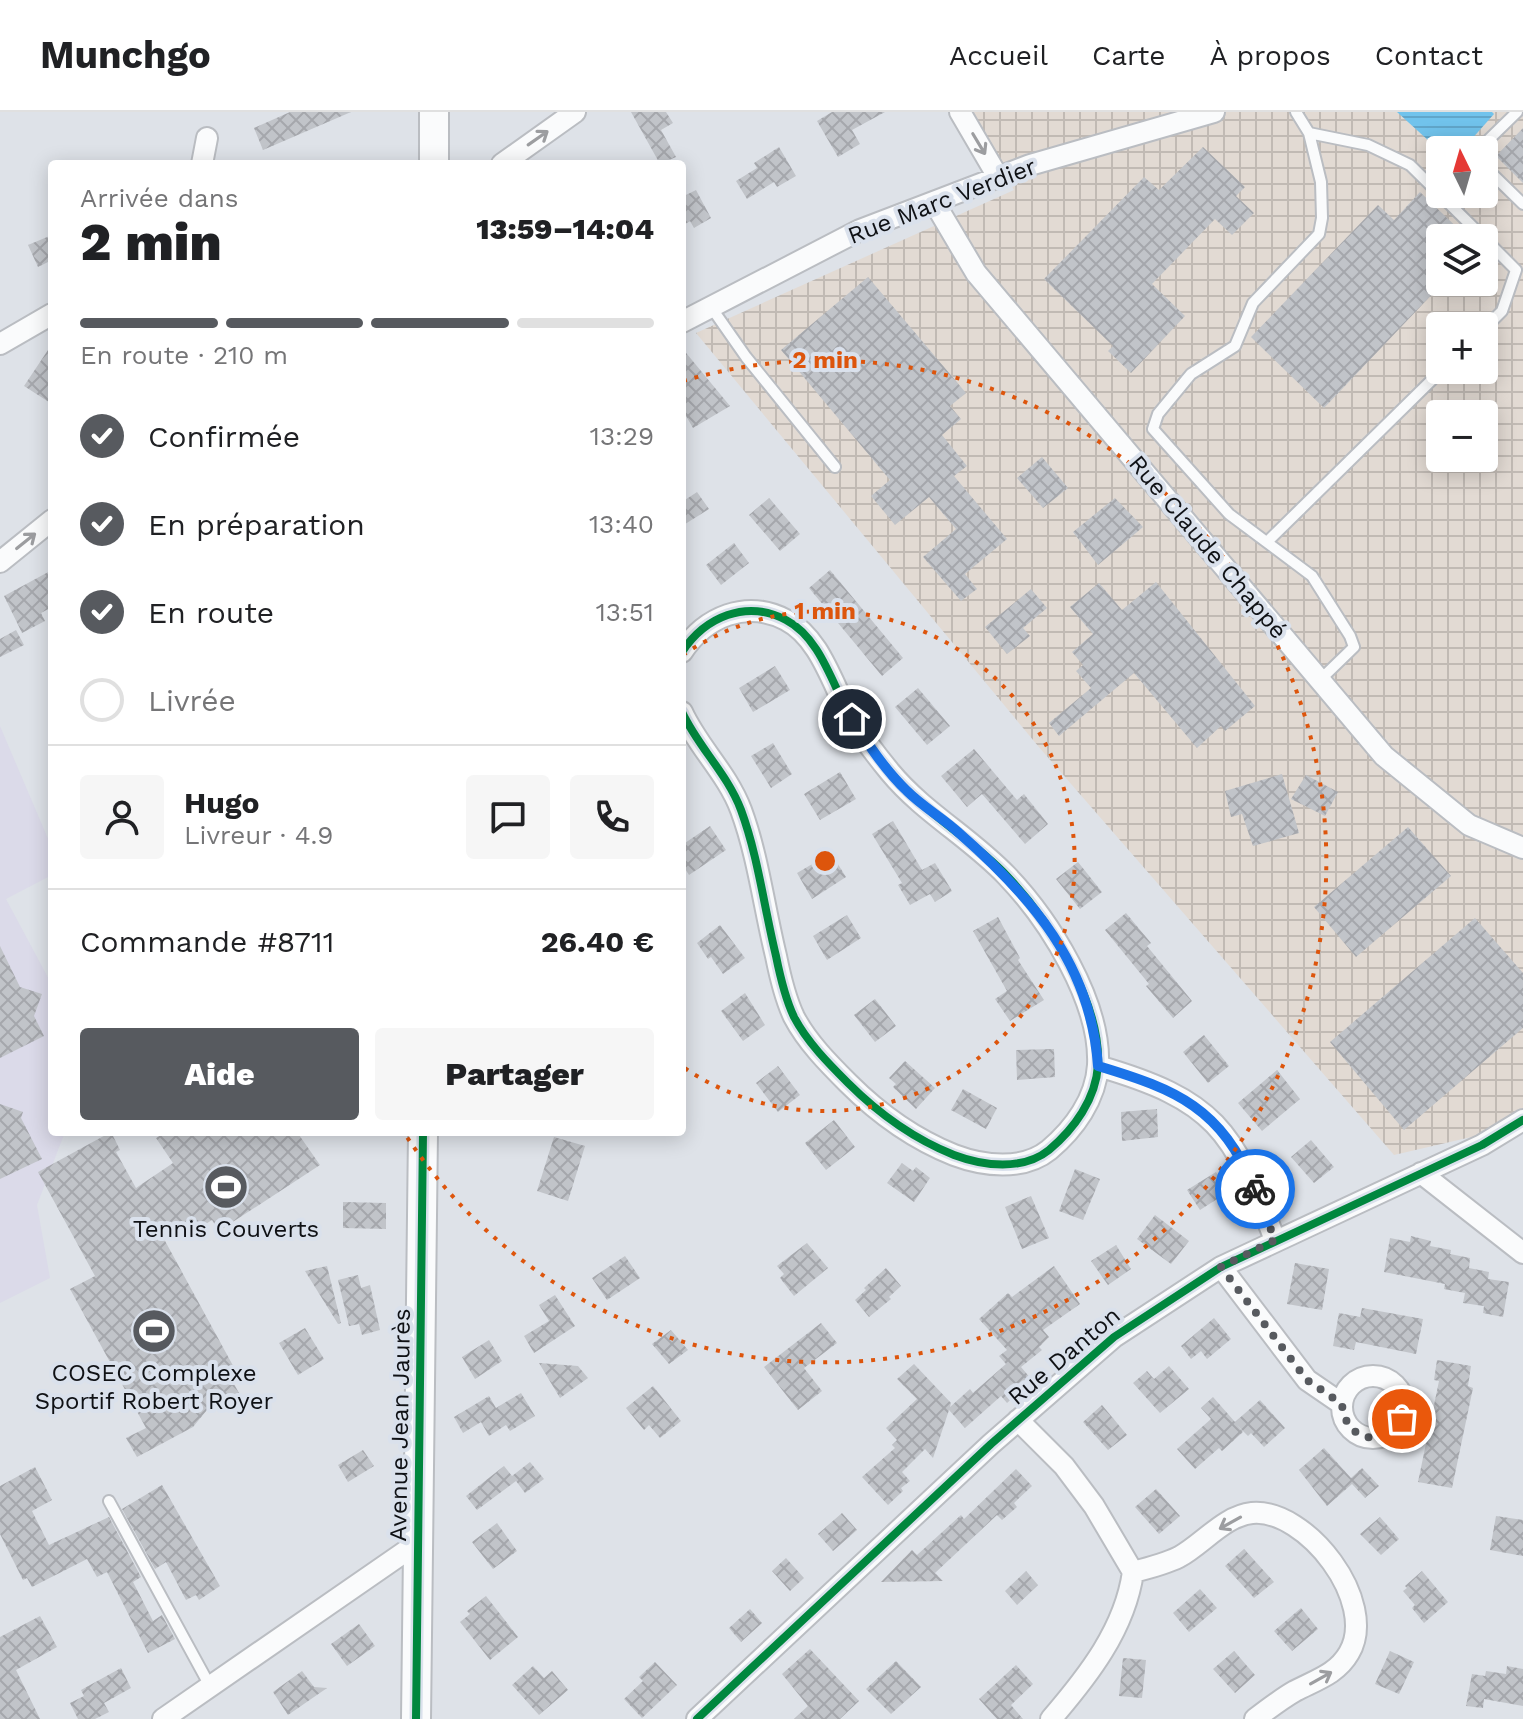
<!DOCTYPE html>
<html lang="fr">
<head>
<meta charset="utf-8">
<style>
  :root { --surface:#fff; --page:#f6f6f6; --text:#202124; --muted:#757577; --line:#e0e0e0; --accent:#575a5f }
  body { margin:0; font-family:"Work Sans",sans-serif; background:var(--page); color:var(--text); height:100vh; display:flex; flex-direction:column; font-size:30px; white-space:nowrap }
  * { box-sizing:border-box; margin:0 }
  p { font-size:26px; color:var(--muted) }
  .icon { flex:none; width:44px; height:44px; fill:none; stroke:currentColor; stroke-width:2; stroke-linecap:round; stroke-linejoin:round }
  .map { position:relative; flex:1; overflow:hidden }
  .sheet { position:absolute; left:48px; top:48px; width:638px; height:976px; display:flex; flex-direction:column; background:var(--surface); border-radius:8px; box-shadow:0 4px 20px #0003 }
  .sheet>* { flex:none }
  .needle { width:52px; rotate:355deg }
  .controls { position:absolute; left:1426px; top:24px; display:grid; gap:16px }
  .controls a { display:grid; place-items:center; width:72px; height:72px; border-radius:8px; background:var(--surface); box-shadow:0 4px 20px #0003; font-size:40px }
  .pin { position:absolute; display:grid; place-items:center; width:68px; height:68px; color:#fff; margin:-34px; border:4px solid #fff; border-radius:50%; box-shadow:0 2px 8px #0007 }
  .courier { position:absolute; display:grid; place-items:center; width:80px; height:80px; margin:-40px; border:6px solid #1a73e8; border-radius:50%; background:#fff; color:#222; box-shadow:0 2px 10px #0007 }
  .summary em { font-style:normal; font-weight:800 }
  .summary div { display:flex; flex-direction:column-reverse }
  .summary { display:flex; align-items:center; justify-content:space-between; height:136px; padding:0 32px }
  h1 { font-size:52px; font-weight:800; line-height:60px }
  .bar { display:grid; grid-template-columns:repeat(4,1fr); gap:12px 8px; align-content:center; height:96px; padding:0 32px }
  .bar i { height:10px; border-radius:6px; background:var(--line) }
  .bar .current { background:var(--accent) }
  .bar p { grid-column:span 4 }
  .line { display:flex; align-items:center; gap:20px; padding:0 32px; border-top:2px solid var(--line) }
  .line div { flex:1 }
  .round { display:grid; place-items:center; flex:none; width:84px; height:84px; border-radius:8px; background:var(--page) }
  ol { padding:0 32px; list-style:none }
  li { display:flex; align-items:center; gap:24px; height:88px }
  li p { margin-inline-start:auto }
  li .icon { padding:8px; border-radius:50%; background:var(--accent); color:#fff; stroke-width:4 }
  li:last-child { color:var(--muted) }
  li i { width:44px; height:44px; border:4px solid var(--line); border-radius:50% }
  .action { display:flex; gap:16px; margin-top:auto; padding:16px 32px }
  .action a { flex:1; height:92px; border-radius:8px; background:var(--accent); color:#fff; font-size:32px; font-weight:800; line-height:92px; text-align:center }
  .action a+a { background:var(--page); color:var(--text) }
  header { display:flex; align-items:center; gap:48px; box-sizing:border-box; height:112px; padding:0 40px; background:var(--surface); border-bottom:2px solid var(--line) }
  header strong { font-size:38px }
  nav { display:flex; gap:44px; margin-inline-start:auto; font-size:28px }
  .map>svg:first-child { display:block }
  .industrial { fill:url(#industrial-grid); fill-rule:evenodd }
  .education { fill:#dbdae9 }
  .water { fill:url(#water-rules) }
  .building { fill:url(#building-cross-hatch) }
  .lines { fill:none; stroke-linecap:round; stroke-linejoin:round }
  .service-casing { stroke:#babdc2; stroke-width:14 }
  .minor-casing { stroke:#babdc2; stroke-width:24 }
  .secondary-casing { stroke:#babdc2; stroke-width:32 }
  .service { stroke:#fafbfc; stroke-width:10 }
  .minor { stroke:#fafbfc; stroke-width:20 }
  .secondary { stroke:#fafbfc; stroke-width:28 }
  .cycleway-casing { stroke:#dae1ec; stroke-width:13 }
  .cycleway { stroke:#00873e; stroke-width:8 }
  .oneway { stroke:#9c9da0 }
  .done { stroke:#575a5f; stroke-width:8; stroke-dasharray:0 14.4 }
  .route { stroke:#1a73e8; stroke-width:10 }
  .ring { fill:none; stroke:#dd550c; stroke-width:4; stroke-dasharray:4 8 }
  .labels { text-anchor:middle; stroke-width:8; stroke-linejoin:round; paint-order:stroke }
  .street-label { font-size:24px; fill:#0f1115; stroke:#dae1ec }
  .poi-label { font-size:24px; fill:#0f1115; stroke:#dae1ec }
  .centre { fill:#dd550c; stroke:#dae1ec; stroke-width:4 }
  .ring-label { font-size:24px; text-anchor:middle; font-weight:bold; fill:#dd550c; stroke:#dae1ec; stroke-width:8; stroke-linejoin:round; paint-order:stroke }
</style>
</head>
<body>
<header>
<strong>Munchgo</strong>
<nav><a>Accueil</a><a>Carte</a><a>À propos</a><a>Contact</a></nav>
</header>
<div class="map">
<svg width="1523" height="1607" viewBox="0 0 1523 1607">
  <defs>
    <pattern id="industrial-grid" width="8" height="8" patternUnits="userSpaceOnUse" patternTransform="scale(2)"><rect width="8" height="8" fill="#e2dad3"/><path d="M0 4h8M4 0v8" fill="none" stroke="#c1bab4"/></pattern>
    <pattern id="water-rules" width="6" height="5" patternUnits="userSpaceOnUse" patternTransform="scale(2)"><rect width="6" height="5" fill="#71c3ec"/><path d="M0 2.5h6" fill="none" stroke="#61a6ca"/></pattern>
    <pattern id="building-cross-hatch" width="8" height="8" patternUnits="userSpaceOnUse" patternTransform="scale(2)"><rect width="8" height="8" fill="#c1c4c9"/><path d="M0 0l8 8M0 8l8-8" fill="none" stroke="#a5a7ac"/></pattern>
  </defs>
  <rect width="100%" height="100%" fill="#dee2e8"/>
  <path class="industrial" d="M970,0H1523V1013L1394,1043L1038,634L696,221L1014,78ZM1440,38H1484V82H1440ZM1440,126H1484V170H1440ZM1440,214H1484V258H1440ZM1440,302H1484V346H1440Z"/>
  <path class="education" d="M0,614L52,736V763L6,787L52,873V1020H65L37,1093L50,1166L0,1191Z"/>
  <path class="water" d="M1397,0H1492L1494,2L1462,38L1440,39Z"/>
  <path class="building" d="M290,0H351L263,38L254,16Z
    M631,0H666L673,11L661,18L676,45L660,52Z
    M832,0H885L852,18L860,32L838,45L817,9Z
    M1523,16V71L1496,44Z
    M779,35L796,64L777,75L774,70L747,87L736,69L757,56L754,51Z
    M1203,35L1245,75L1236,84L1254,101L1232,123L1215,107L1152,172L1185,204L1131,261L1108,239L1113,234L1044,167L1144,65L1159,78Z
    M696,78L711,106L694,116L690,109L682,114V85Z
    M1420,80L1468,126H1440V174L1324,296L1251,225L1378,93L1394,108Z
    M52,123V148L38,155L28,133Z
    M868,165L966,281L950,294L961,307L942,323L967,354L954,364L1007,427L965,462L977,477L961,489L923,445L956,417L929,385L895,413L871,384L890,368L781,238Z
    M52,232V292L24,274Z
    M682,236L730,294L693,316L682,297Z
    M1042,345L1068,376L1043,396L1017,366Z
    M697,380L709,397L682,414V390Z
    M769,386L800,422L780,439L749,403Z
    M1115,386L1143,415L1098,453L1073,420Z
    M734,431L749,451L721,473L706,453Z
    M52,458V495L41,501L45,509L22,521L4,484Z
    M830,458L903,546L882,564L809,476Z
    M1156,470L1255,594L1225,619L1221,614L1197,636L1134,561L1059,624L1049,611L1091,576L1076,559L1083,553L1072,540L1093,522L1070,495L1099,471L1122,498Z
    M1031,477L1047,496L1023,516L1030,524L1007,542L985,515Z
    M16,518L24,533L0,545V527Z
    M775,554L790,578L753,600L739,576Z
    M918,576L950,614L927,633L895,595Z
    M773,631L792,662L771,676L751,644Z
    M974,637L1017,688L1024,682L1048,712L1025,732L982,682L967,695L941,664Z
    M840,660L856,687L820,708L804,682Z
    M1282,662L1299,721L1253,734L1242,702L1231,705L1225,679Z
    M1306,663L1338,680L1325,704L1291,687Z
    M893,709L922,758L935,751L952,779L935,790L930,782L910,793L898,773L902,771L872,722Z
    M710,714L726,738L689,763L682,752V733Z
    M1408,715L1451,764L1356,845L1314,795Z
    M831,741L846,765L812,787L797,761Z
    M1078,750L1102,780L1080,797L1056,767Z
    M1126,801L1151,831L1147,834L1192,889L1173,906L1146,874L1149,872L1105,818Z
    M847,803L861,826L827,848L813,824Z
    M998,805L1020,846L1018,848L1044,888L1010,909L995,887L1007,879L973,819Z
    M1475,806L1523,861V916L1404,1018L1330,930Z
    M720,813L745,846L723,862L711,845L708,847L697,831Z
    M0,834L20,875L42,882L34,904L44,924L0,946Z
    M745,881L765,913L743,929L721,899Z
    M875,887L896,914L875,930L854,903Z
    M1204,923L1229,954L1208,971L1183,940Z
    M1054,937L1055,965L1017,968L1016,938Z
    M905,949L935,976L916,997L893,975L896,972L889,966Z
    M778,954L800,983L778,1000L756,971Z
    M1277,958L1300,987L1262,1019L1238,991Z
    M963,977L997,996L986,1017L951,998Z
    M0,992L23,1000L21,1006L42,1047L0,1067Z
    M1157,997L1158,1025L1122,1029L1121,1000Z
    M834,1008L855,1035L826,1058L805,1031Z
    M111,1020L120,1038L116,1040L136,1076L173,1051L156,1026L166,1020H297L320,1053L219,1119L212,1108L195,1119L191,1114L164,1127L237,1261L230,1265L239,1281L207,1298L193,1315L137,1345L126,1326L146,1316L70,1177L95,1164L38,1060Z
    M554,1025L585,1034L568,1089L537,1079Z
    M1311,1028L1334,1055L1314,1071L1291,1045Z
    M902,1051L913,1059L916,1055L930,1066L914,1090L887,1071Z
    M1075,1057L1100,1067L1083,1108L1059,1099Z
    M1216,1060L1228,1080L1200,1098L1187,1078Z
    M1031,1084L1049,1126L1022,1137L1005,1095Z
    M343,1090L386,1091V1117L343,1116Z
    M1155,1103L1189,1129L1171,1152L1137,1127Z
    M1411,1124L1431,1129L1430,1134L1451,1138L1450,1142L1470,1146L1469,1156L1489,1160L1488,1167L1509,1170L1503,1205L1483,1201L1484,1194L1463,1191L1465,1181L1444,1177L1445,1172L1384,1160L1390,1126L1410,1130Z
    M807,1131L828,1156L794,1184L780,1166L784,1162L777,1154Z
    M1116,1133L1131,1157L1108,1173L1091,1149Z
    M625,1144L640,1166L607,1188L592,1166Z
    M1295,1151L1329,1157L1322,1198L1287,1192Z
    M327,1154L341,1211L338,1212L305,1159Z
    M1054,1154L1080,1192L1043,1218L1049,1225L1039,1235L1042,1238L1021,1255L1032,1268L1007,1291L1001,1284L965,1316L949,1298L933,1346L925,1337L902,1360L910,1369L901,1376L903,1379L888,1393L862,1365L895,1336L892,1333L897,1328L886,1316L917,1287L897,1267L914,1252L951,1291L950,1295L970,1277L973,1281L1006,1252L999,1244L1007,1238L979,1207L1008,1181L1012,1185Z
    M886,1156L901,1174L889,1185L891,1187L869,1205L855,1188L866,1178L864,1176Z
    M358,1163L361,1176L370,1173L380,1218L362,1223L359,1212L349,1214L338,1168Z
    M555,1183L575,1214L534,1241L524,1224L549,1209L539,1193Z
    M1362,1196L1423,1207L1416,1242L1356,1230L1354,1238L1333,1234L1339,1201L1360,1205Z
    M1214,1206L1231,1227L1207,1247L1201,1239L1191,1247L1181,1234Z
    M821,1211L837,1231L804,1256L822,1279L798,1298L764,1255Z
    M305,1216L324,1247L298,1263L279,1231Z
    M671,1218L688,1238L669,1252L652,1232Z
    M489,1228L502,1249L475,1267L462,1245Z
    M1437,1248L1471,1254L1468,1274L1473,1276L1452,1376L1418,1370L1439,1269L1434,1268Z
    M539,1251L578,1254L588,1266L560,1286Z
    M1169,1254L1189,1277L1160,1301L1133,1271L1147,1259L1154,1267Z
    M653,1274L681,1309L660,1326L649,1313L644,1318L626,1296Z
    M521,1281L535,1304L510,1319L506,1313L489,1324L481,1310L463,1321L454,1305L489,1284L496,1296Z
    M1213,1285L1235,1310L1260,1288L1285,1316L1264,1335L1251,1321L1248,1324L1237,1313L1243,1320L1222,1339L1219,1336L1195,1357L1177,1337L1211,1307L1201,1296Z
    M1102,1293L1127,1323L1108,1338L1083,1310Z
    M1324,1336L1351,1366L1362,1356L1379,1374L1365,1386L1352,1372L1327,1394L1299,1358Z
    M363,1338L374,1354L348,1370L338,1353Z
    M530,1350L544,1367L525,1381L516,1369L477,1398L466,1384L504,1354L512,1364Z
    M35,1355L52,1388L32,1399L49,1433L109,1405L141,1465L133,1470L153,1509L162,1503L175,1527L148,1541L107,1460L97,1465L87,1447L32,1475L27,1466L23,1468L0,1422V1374Z
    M1016,1357L1032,1374L1014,1391L1017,1395L1002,1408L997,1403L935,1461L943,1469L881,1470L912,1438L917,1443L961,1403L964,1407Z
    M162,1373L220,1474L199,1488L196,1483L186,1488L166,1450L155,1457L122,1397Z
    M1156,1377L1180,1404L1159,1422L1135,1395Z
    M842,1401L857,1418L833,1439L818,1422Z
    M1496,1404L1523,1408V1444L1490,1438Z
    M1380,1405L1399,1427L1381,1443L1360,1422Z
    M497,1411L517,1439L493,1457L472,1430Z
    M1244,1437L1274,1470L1254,1486L1225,1454Z
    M786,1446L804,1466L790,1479L772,1459Z
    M1026,1459L1038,1473L1017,1493L1005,1479Z
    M1422,1459L1448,1490L1424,1511L1412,1496L1415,1493L1403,1479L1407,1476L1405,1474Z
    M1200,1477L1217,1496L1189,1520L1173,1501Z
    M486,1484L518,1525L490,1548L460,1510L470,1502L467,1499Z
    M1301,1496L1318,1517L1292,1539L1274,1519Z
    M750,1497L762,1511L741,1530L729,1516Z
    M40,1504L57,1535L16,1558L40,1607H0V1525Z
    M359,1512L375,1534L347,1554L331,1532Z
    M810,1537L859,1589L840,1607H794L808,1594L782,1562Z
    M1234,1539L1255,1563L1235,1581L1213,1557Z
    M1390,1539L1414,1550L1399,1582L1375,1572Z
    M1123,1546L1146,1548L1142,1586L1119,1584Z
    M896,1549L921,1575L891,1602L866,1577Z
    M655,1550L677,1573L642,1606L624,1587L643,1569L639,1565Z
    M1016,1553L1033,1572L1011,1593L1023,1607H997L979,1587Z
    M533,1554L544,1566L552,1559L568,1578L539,1603L512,1573Z
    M1507,1554L1523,1557V1594L1484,1587L1483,1596L1466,1594L1472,1562L1485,1564L1486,1559L1506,1562Z
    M121,1556L131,1576L104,1591L109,1600L95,1607H78L70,1591L84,1584L81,1578Z
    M302,1559L314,1575L327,1576L288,1603L273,1580Z"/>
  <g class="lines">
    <g class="service-casing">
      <path id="service" d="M1296,0L1309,21L1321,70L1322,106L1319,122L1253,191L1235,234L1191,262L1158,302L1153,317L1229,402L1312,464L1350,524L1354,535L1320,568
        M1309,21L1368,33L1410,53L1484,126
        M1478,38L1517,0
        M1484,54L1523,92
        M1484,126L1516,158L1502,199L1484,217
        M711,195L746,245L835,355
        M1267,430L1442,258
        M109,1389L210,1574"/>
    </g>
    <g class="minor-casing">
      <path id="minor" d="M960,0L998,65
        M202,52L207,26
        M502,52L575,0
        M934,90L976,161L1384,644L1469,713L1523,736
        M682,210L860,118L1030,53L1214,0
        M0,232L52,202
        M0,450L52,408
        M682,540C705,505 746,487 786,508C821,526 833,575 852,608C863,626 876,643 890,660C923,700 971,726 1007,764C1049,808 1101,890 1098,953C1096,987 1074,1017 1049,1038C1023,1059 983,1054 954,1043C914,1027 879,1002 848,971C829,952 807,930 794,905C785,886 780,864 776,844C764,795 758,744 741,698C727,661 698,635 682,600
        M1098,954C1215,988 1233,1017 1275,1128
        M1421,1061L1523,1141
        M1221,1155L1307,1268L1342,1292
        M1342 1295a31 31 0 1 1 62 0a31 31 0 1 1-62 0Z
        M1018,1308L1064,1354L1094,1394L1133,1460
        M163,1607L419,1430
        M697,1607L991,1332L1114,1225L1221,1155L1482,1033L1523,1008
        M1051,1607C1088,1564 1125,1517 1133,1460C1149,1456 1165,1452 1179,1445C1203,1432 1224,1404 1252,1401C1306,1396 1379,1490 1349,1541C1337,1562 1316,1568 1295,1579C1281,1587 1268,1597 1255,1607"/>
    </g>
    <g class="secondary-casing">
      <path id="secondary" d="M434,52V0
        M416,1607L423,1020"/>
    </g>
    <use href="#service" class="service"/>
    <use href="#minor" class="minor"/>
    <use href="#secondary" class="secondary"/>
    <g class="cycleway-casing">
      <path id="cycleway" d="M682,540C705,505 746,487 786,508C821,526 833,575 852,608C863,626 876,643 890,660C923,700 971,726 1007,764C1049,808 1101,890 1098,953C1096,987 1074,1017 1049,1038C1023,1059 983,1054 954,1043C914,1027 879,1002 848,971C829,952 807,930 794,905C785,886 780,864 776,844C764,795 758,744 741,698C727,661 698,635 682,600
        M416,1607L423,1020
        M697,1607L991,1332L1114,1225L1221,1155L1482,1033L1523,1008"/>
    </g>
    <use href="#cycleway" class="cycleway"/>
  </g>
  <defs><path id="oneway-shaft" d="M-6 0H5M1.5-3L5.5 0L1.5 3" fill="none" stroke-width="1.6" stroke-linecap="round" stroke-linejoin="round" transform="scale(2)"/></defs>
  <g class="oneway">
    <use href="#oneway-shaft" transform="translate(538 26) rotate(-35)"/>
    <use href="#oneway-shaft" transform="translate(979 32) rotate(59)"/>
    <use href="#oneway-shaft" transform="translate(26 429) rotate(-39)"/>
    <use href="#oneway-shaft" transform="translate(1230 1411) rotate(151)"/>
    <use href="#oneway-shaft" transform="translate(1321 1566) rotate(-29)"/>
  </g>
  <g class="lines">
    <path class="done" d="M1255,1077L1275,1128L1221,1155L1307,1268L1342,1292C1345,1329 1382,1337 1402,1307"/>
    <path class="route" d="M852,607C868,632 885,658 907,679C923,695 943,706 959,721C1032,785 1091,853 1098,954C1178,978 1221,996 1255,1077"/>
  </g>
  <g class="ring">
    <path d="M683 543A250 250 0 1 1 683 955"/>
    <path d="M683 269A501 501 0 1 1 405 1022"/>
  </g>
  <defs>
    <g id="stadium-disc" transform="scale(2.3)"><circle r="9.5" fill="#575a5f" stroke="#dae1ec"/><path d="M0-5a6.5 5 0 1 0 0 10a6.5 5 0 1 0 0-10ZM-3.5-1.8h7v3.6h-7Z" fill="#fff"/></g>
  </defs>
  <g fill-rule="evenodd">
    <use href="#stadium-disc" x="226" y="1075"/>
    <use href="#stadium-disc" x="154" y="1219"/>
  </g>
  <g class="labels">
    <g class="street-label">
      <text transform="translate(942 89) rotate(-21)" y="8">Rue Marc Verdier</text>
      <text transform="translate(1208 435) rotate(50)" y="8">Rue Claude Chappé</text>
      <text transform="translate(1064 1244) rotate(-40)" y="8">Rue Danton</text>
      <text transform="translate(400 1313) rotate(-89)" y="8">Avenue Jean Jaurès</text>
    </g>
    <g class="poi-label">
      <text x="226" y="1125">Tennis Couverts</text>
      <text x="154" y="1269">COSEC Complexe<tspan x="154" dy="28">Sportif Robert Royer</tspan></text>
    </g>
  </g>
  <circle cx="825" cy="749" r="12" class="centre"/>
  <g class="ring-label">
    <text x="825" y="256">2 min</text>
    <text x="825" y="507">1 min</text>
  </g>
</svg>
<div class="controls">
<a><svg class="needle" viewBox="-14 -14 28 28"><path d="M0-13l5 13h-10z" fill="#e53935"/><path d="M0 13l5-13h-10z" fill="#757577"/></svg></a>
<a><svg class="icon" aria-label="layers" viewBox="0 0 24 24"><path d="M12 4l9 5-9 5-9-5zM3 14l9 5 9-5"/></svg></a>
<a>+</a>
<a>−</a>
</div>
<div class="pin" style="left:1402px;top:1307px;background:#ea580c"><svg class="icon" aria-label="bag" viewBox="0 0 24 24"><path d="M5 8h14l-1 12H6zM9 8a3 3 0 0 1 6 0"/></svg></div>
<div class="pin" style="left:852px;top:607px;background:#1f2937"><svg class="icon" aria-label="home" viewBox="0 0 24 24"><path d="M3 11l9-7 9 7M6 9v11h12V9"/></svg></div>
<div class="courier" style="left:1255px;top:1077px"><svg class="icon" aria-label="bike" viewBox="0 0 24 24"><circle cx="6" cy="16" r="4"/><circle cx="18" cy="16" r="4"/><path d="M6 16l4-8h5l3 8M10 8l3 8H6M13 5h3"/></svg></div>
<section class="sheet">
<div class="summary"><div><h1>2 min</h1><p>Arrivée dans</p></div><em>13:59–14:04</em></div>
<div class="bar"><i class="current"></i><i class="current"></i><i class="current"></i><i></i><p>En route · 210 m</p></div>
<ol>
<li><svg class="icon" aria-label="check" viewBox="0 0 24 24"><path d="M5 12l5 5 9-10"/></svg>Confirmée<p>13:29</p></li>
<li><svg class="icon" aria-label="check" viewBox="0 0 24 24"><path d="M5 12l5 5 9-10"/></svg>En préparation<p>13:40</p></li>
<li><svg class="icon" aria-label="check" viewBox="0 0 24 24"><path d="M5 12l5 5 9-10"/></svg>En route<p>13:51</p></li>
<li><i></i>Livrée</li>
</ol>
<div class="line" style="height:144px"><a class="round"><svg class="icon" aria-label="person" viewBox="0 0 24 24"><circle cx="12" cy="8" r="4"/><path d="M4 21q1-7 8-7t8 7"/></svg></a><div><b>Hugo</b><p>Livreur · 4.9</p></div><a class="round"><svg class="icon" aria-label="chat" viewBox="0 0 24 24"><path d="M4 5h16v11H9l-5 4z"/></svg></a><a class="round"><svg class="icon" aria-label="phone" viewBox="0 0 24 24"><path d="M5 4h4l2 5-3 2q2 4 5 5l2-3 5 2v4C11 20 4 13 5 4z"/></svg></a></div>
<div class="line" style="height:104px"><div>Commande #8711</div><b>26.40 €</b></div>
<div class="action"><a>Aide</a><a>Partager</a></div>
</section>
</div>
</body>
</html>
